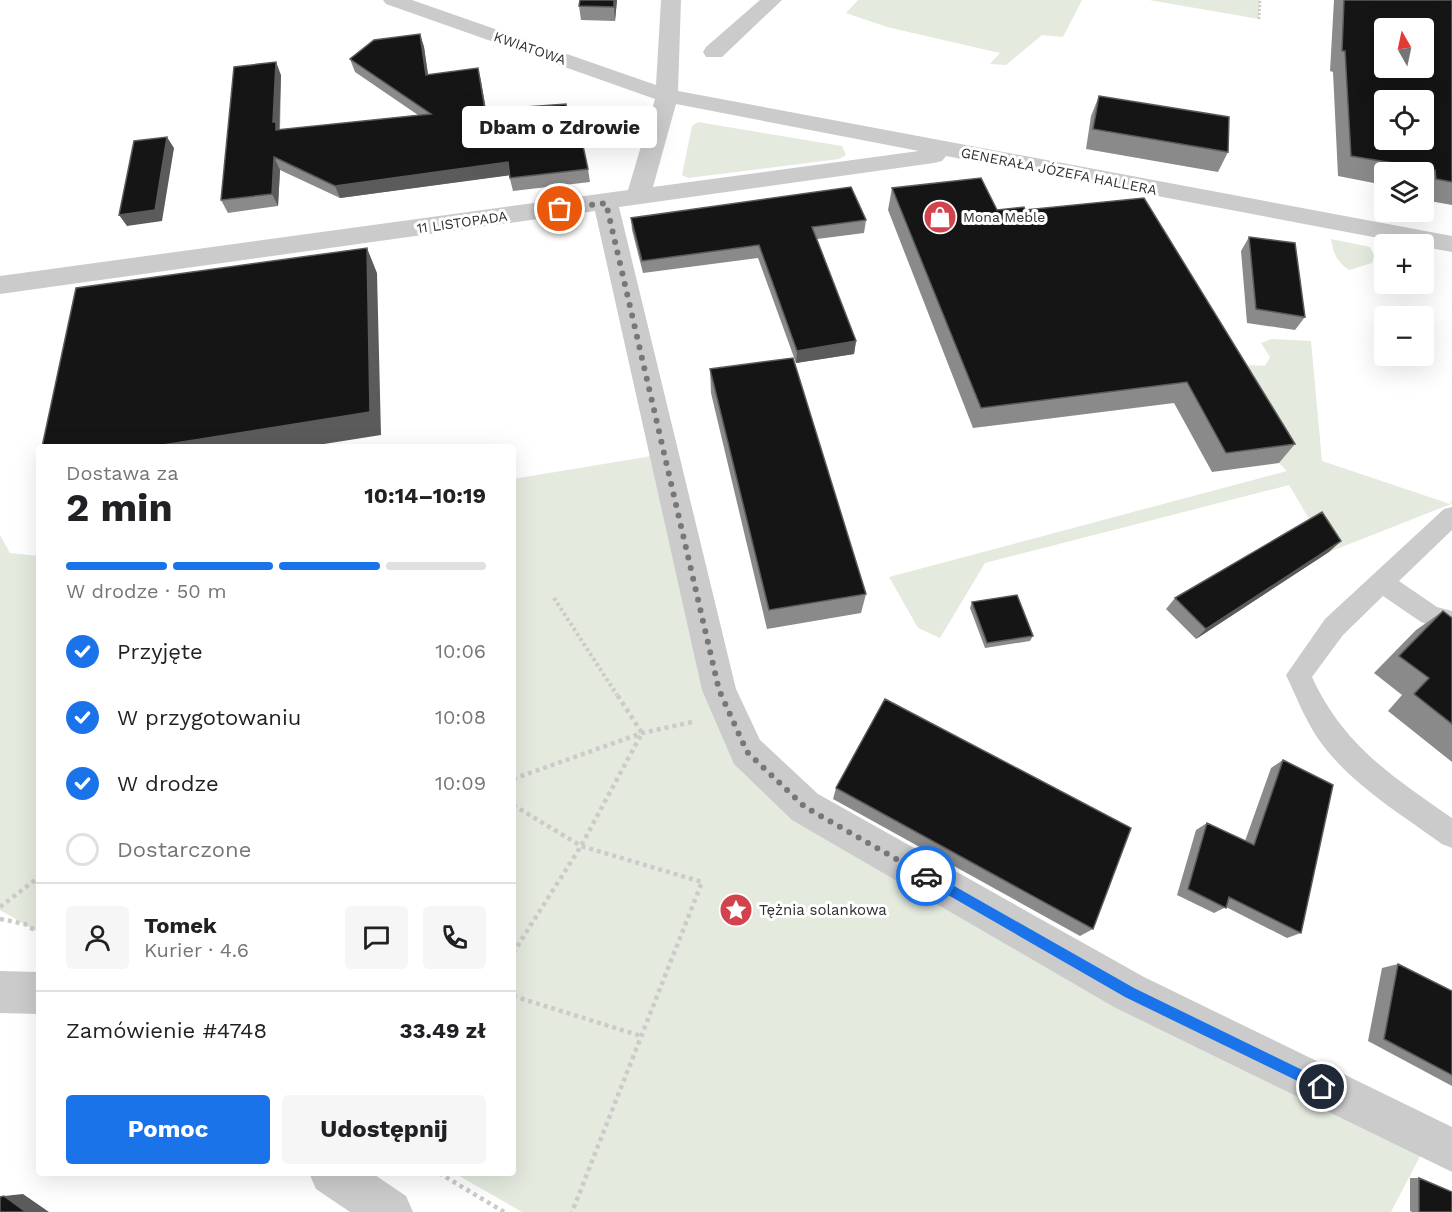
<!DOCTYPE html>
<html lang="pl">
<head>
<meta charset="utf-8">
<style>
  :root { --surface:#fff; --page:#f6f6f6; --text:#202124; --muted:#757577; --line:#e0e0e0; --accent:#1a73e8 }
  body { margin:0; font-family:"Work Sans",sans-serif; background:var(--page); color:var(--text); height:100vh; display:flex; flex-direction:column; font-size:22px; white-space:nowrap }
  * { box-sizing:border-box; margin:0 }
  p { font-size:20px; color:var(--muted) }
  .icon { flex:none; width:33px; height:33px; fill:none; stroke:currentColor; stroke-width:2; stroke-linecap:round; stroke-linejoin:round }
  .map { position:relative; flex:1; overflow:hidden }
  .details { position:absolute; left:36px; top:444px; width:480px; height:732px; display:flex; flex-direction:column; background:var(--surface); border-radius:6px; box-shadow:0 6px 24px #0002 }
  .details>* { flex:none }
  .needle { width:39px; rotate:351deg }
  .fabs { position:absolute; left:1374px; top:18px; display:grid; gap:12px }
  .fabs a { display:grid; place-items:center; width:60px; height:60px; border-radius:6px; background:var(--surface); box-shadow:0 6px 24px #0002; font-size:30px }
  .pin { position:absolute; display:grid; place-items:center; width:51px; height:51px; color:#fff; margin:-26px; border:3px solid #fff; border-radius:50%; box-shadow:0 2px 6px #0007 }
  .courier { position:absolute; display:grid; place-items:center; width:60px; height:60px; margin:-30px; border:4px solid #1a73e8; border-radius:50%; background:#fff; color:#222; box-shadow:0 2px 8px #0007 }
  .bubble { position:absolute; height:42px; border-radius:6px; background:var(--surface); box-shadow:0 6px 24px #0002; font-size:20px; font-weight:700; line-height:42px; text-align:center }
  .overview em { font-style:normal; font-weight:700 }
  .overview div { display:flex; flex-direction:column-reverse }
  .overview { display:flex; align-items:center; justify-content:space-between; height:102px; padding:0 30px }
  h1 { font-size:39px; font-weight:700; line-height:45px }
  .bar { display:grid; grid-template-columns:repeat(4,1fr); gap:9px 6px; align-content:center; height:72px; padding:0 30px }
  .bar i { height:8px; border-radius:4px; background:var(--line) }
  .bar .on { background:var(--accent) }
  .bar p { grid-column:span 4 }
  .line { display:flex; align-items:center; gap:15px; padding:0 30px; border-top:2px solid var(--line) }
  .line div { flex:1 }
  .round { display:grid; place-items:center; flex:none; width:63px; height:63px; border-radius:6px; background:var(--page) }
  ol { padding:0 30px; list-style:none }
  li { display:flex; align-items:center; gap:18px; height:66px }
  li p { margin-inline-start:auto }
  li .icon { padding:6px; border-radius:50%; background:var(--accent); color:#fff; stroke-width:4 }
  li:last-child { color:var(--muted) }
  li i { width:33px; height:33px; border:3px solid var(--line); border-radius:50% }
  .button { display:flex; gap:12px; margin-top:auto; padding:12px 30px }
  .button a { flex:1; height:69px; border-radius:6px; background:var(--accent); color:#fff; font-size:24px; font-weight:700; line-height:69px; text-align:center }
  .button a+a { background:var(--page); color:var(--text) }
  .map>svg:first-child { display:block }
  .green { fill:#e4eade }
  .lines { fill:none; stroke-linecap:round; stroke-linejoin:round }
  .path-far2 { stroke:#cbcbcb; stroke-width:3; stroke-dasharray:2 2; stroke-linecap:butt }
  .path-far1 { stroke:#cbcbcb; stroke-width:4; stroke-dasharray:3 3; stroke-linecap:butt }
  .path { stroke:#cbcbcb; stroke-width:4.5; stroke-dasharray:4 4; stroke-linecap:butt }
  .lane { fill:#cbcbcb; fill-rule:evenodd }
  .street { fill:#cbcbcb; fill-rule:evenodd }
  .wall { fill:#8a8a8a }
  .shaded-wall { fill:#5b5b5b }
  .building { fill:#151515; stroke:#5b5b5b; stroke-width:1.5; fill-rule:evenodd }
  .route { fill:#1a73e8 }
  .done { stroke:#777; stroke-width:6; stroke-dasharray:0 10.8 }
  .labels { text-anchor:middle; stroke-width:6; stroke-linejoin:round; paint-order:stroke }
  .far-street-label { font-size:14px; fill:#2e2e2e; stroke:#fff }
  .far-poi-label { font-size:14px; fill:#2e2e2e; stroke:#fff; text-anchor:start }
  .poi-label { font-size:15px; fill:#2e2e2e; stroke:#fff; text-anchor:start }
</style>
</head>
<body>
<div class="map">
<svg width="1452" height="1212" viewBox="0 0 1452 1212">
  <rect width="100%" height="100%" fill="#fff"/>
  <path class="green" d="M858,0H1082L1063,37L1042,35L1006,65L990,64L1000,53L887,27L846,13Z
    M1149,0H1260L1259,19Z
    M698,122L842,146L846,155L839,159L688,178L682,175L692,126Z
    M1331,239L1370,247L1374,255L1372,263L1349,270C1337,262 1333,253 1331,239Z
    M1272,339L1311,341L1322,461L1450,504L1452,500V503L1451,504L1329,552L1289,485L985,563L940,638L918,628L889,577L1287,471L1279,463L1247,377L1249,365L1265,366L1270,357L1261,343Z
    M664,454L719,690L805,807L1429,1139L1391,1212H522L454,1173H513V479Z
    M0,535L10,553L39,556V933L0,910Z"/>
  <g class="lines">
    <path class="path-far2" d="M1259,19L1260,0"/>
    <path class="path-far1" d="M554,598L617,695"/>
    <path class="path" d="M513,779L642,733L692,722
      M513,805L581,846L702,882L572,1212
      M0,907L39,877
      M0,919L25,924L39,933
      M513,953L581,846L642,733L616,693
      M513,996L641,1036
      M439,1173L504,1212"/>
    <path class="lane" d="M1452,507V530L1399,581L1437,607L1452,611V633L1421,622L1383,596L1343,635L1312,677C1343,745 1393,777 1452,818V848L1442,844C1398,812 1348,783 1317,737C1304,717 1296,696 1286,675L1325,619L1444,509Z"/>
    <path class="street" d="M383,0H412L656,85L661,0H681L678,91L1452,236V252L1424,247V244H1410L946,156L942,161L934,163L619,207L736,689L760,740L818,794L1144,977L1452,1127V1172L1114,1007L792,820L734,764L702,690L595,211L0,294V276L628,190L655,99L386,4ZM676,104L919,151L653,187Z
      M760,0H782L722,57H706L703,52L706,47Z
      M0,971L39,972V1014L0,1013Z
      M309,1173H372L406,1196L413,1212H350L316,1189Z"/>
  </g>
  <path class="wall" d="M617,0L615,21L581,20L579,6Z
    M1334,0H1452V205L1424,200V172H1384V185L1338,176L1333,72L1330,71Z
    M420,34L424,47L428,75L478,68L486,109L567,112L588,169L590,182L513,191L509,175L340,198L280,170L278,206L228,213L221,200L281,75L280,130L418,115L355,72L350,59Z
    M1099,96L1228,152L1218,172L1086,149L1091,116Z
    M892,188L997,210H1025L1295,444L1279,463L1212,472L1174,403L973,428L888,210Z
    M631,218L866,220L864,233L817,239L856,341L854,354L796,363L758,258L643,273L632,230Z
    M1249,237L1305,317L1295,330L1247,323L1241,251Z
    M710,369L866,594L861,613L767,629L711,393Z
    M1329,552L1196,639L1166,609L1175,598Z
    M972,602L1033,636L1030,641L985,648L970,608Z
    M1443,611L1452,618V762L1388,711L1402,695L1374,673L1416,630Z
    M1283,760L1301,933L1287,938L1226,907L1214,913L1177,895L1196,830L1207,823L1245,841L1271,768Z
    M836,788L1093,929L1080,936L833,799Z
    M1398,964L1452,991V1086L1368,1041L1382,968Z
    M1410,1178H1419L1452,1212H1412L1410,1211Z"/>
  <path class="shaded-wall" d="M614,0H617L615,21L614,7Z
    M420,34L424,47L430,88L426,75Z
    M276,62L281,75L279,129L282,135V143L273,122Z
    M478,68L481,81L488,122L485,110Z
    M167,137L174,148L162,221L127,226L119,215Z
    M274,157L280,170L278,206L272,194Z
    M508,162L511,175L340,198L335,186Z
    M367,248L377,273L381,435L305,447H150Z
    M856,341L854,354L796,363L797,351Z
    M1341,541L1329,552L1196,639L1206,629Z
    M23,1194L49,1212H26L4,1196Z"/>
  <path class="building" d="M580,0H614V7L579,6Z
    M1344,0H1452V182L1436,179L1435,170L1351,156L1345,51H1342ZM1384,28H1424V68H1384ZM1384,100H1424V140H1384Z
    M420,34L426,75L478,68L485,110L566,104L567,112L576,113L588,169L510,178L508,162L335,186L274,157L272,194L221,200L234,67L276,62L273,122H276V130L431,114L350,59L374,40Z
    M1099,96L1229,117L1228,152L1093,129Z
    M167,137L155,210L119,215L134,141Z
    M981,178L997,210L1024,207L1025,210L1144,198L1295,444L1226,453L1187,382L981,408L892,188Z
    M851,187L866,220L812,227L856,341L797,351L759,245L642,261L631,218Z
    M1249,237L1295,243L1305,317L1256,309Z
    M367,248L370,412L150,447H42L76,288Z
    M793,358L866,594L769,610L710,369Z
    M1322,512L1341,541L1206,629L1175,598Z
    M1017,595L1033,636L987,643L972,602Z
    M1443,611L1452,618V724L1414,694L1429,678L1399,656Z
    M885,699L1131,828L1093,929L836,788Z
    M1283,760L1333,785L1301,933L1229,897L1226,908L1188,889L1207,823L1254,845Z
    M1398,964L1452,991V1075L1384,1039Z
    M1419,1178L1452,1192V1212H1419Z
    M4,1196L26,1212H0V1197Z"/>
  <path class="route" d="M926,870L1134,988L1327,1082V1091H1318L1125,997L922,880V872Z"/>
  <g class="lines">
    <path class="done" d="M560,209L606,203L719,690L747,752L805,807L926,876"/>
  </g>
  <defs>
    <g id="shop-disc" transform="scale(1.725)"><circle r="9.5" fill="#d1444e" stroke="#fff"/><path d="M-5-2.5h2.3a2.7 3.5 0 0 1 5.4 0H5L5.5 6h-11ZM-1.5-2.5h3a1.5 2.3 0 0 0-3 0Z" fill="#fff"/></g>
    <g id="sight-disc" transform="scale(1.725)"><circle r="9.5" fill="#d1444e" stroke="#fff"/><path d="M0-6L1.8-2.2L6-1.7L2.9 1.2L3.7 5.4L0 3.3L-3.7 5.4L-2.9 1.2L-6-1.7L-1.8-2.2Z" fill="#fff"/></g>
  </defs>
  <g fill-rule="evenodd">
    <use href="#shop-disc" x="940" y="217"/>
    <use href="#sight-disc" x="736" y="910"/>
  </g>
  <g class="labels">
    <g class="far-street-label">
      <text transform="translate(530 48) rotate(19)" y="5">KWIATOWA</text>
      <text transform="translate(1059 171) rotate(11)" y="5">GENERAŁA JÓZEFA HALLERA</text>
      <text transform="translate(462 222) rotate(-8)" y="5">11 LISTOPADA</text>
    </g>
    <g class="far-poi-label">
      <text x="963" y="222">Mona Meble</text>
    </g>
    <g class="poi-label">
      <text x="759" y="915">Tężnia solankowa</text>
    </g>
  </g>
</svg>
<div class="fabs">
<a><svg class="needle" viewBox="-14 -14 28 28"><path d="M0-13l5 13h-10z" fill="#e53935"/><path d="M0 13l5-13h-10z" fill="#757577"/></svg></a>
<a><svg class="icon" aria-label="locate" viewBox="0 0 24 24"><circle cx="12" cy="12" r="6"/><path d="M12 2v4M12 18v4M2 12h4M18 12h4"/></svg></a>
<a><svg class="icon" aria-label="layers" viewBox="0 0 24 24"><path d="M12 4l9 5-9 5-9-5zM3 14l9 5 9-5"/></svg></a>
<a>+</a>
<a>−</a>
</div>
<div class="pin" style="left:560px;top:209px;background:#ea580c"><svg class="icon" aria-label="bag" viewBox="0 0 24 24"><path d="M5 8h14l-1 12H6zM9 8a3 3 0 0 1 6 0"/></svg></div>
<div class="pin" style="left:1322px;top:1087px;background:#1f2937"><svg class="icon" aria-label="home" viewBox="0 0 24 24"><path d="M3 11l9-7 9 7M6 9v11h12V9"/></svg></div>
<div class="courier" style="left:926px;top:876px"><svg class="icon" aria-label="car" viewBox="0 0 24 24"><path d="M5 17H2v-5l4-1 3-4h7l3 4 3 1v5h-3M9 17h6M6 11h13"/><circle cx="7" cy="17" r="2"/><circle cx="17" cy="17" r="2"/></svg></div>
<div class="bubble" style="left:462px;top:106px;width:195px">Dbam o Zdrowie</div>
<section class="details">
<div class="overview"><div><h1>2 min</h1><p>Dostawa za</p></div><em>10:14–10:19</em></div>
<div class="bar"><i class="on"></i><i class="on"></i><i class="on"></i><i></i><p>W drodze · 50 m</p></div>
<ol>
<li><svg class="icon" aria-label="check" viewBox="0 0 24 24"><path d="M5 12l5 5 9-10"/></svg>Przyjęte<p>10:06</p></li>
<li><svg class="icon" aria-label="check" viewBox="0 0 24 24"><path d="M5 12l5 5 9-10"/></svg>W przygotowaniu<p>10:08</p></li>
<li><svg class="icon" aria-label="check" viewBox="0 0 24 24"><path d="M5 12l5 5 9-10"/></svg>W drodze<p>10:09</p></li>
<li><i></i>Dostarczone</li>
</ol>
<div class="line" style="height:108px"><a class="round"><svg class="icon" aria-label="person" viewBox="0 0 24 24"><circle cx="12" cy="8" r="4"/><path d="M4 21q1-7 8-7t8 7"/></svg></a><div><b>Tomek</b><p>Kurier · 4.6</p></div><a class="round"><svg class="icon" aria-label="chat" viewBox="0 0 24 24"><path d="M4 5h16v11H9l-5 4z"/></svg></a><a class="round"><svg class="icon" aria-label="phone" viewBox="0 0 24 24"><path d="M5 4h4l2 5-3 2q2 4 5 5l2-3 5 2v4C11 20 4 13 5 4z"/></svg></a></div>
<div class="line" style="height:78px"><div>Zamówienie #4748</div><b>33.49 zł</b></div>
<div class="button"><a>Pomoc</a><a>Udostępnij</a></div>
</section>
</div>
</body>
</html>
